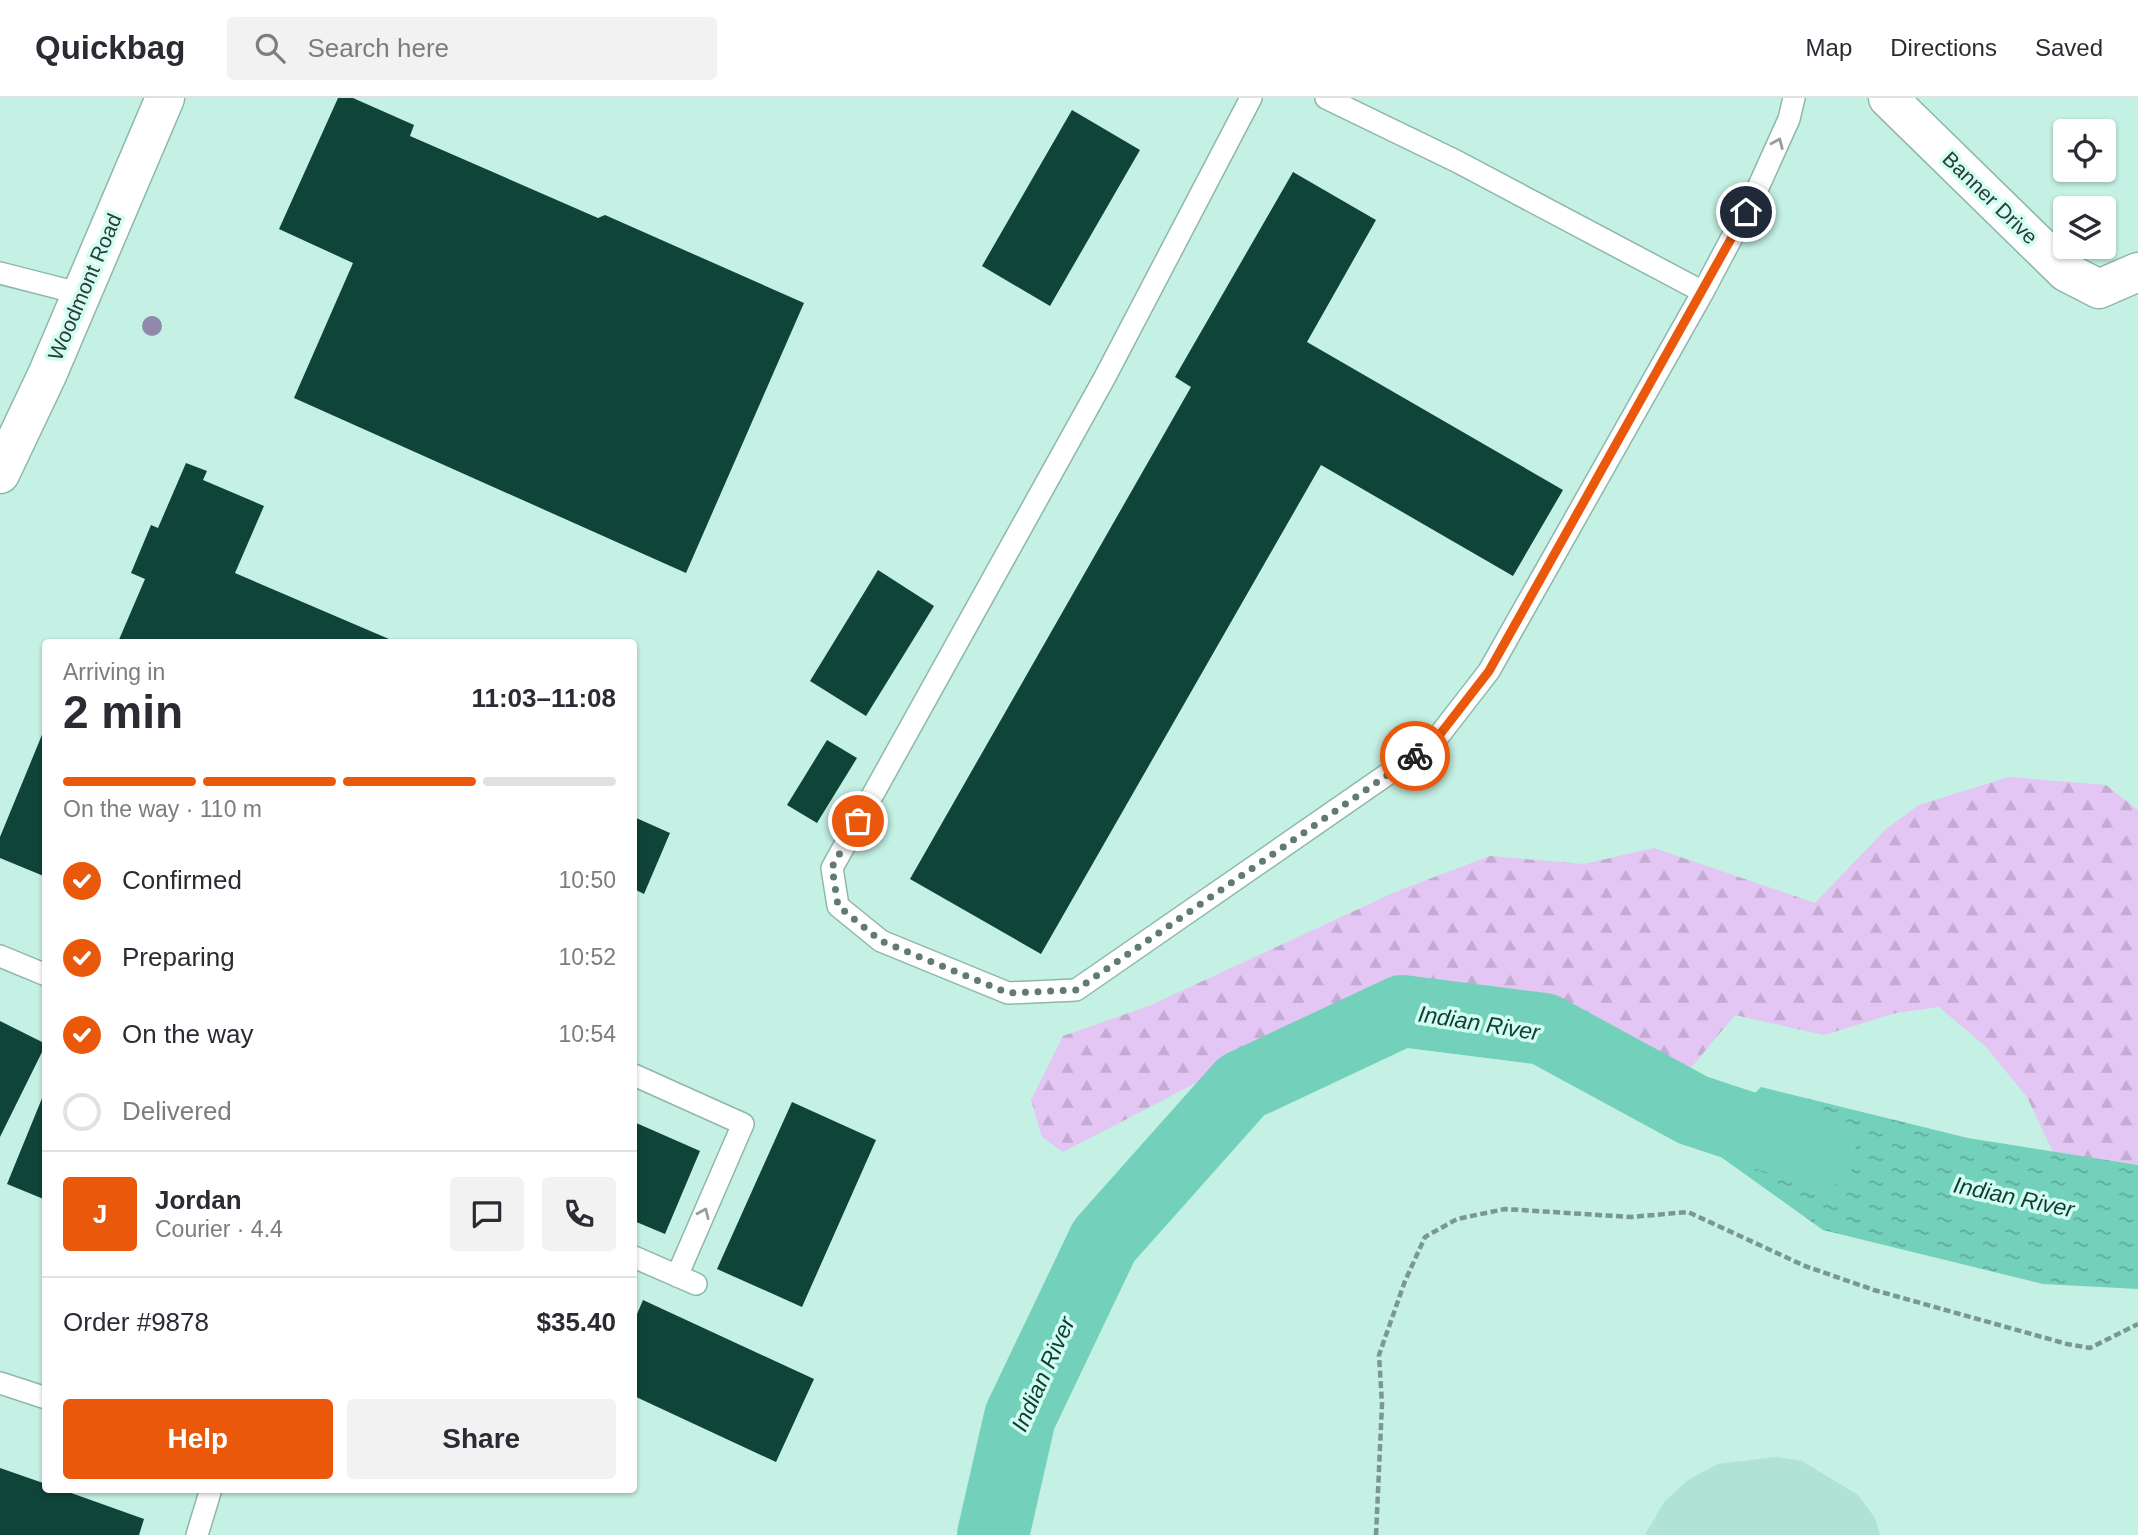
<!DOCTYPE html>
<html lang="en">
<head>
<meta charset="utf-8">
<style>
  :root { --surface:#fff; --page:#f2f2f3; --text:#2b2b33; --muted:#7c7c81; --line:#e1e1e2; --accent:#ea580c }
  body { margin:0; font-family:Arial,sans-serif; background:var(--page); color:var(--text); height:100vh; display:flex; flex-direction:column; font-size:26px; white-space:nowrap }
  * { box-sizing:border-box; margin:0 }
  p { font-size:23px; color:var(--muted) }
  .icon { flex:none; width:38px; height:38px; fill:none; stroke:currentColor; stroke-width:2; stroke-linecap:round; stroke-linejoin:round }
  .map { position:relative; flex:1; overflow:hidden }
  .panel { position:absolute; left:42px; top:541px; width:595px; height:854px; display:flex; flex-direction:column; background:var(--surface); border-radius:7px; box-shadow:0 2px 5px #0004 }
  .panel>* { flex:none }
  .controls { position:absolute; left:2053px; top:21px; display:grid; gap:14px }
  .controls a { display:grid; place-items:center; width:63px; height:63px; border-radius:7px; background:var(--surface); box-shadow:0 2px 5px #0004; font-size:35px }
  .pin { position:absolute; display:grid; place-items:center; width:60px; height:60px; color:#fff; margin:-30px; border:4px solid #fff; border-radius:50%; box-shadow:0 2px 7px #0007 }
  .courier { position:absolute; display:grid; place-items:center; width:70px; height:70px; margin:-35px; border:5px solid #ea580c; border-radius:50%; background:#fff; color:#222; box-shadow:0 2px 9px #0007 }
  .head em { font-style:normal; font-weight:700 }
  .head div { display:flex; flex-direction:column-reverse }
  .head { display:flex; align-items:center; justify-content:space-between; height:119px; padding:0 21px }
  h1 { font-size:46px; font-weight:700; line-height:52px }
  .bar { display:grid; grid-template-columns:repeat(4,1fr); gap:10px 7px; align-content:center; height:84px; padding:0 21px }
  .bar i { height:9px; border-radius:5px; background:var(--line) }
  .bar .selected { background:var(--accent) }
  .bar p { grid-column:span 4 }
  .line { display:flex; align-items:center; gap:18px; padding:0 21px; border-top:2px solid var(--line) }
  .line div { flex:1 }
  .round { display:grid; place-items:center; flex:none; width:74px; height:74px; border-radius:7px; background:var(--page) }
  ol { padding:0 21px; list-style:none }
  li { display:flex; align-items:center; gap:21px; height:77px }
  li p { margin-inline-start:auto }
  li .icon { padding:7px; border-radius:50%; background:var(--accent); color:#fff; stroke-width:4 }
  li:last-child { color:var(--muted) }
  li i { width:38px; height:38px; border:4px solid var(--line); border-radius:50% }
  .action { display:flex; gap:14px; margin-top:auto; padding:14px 21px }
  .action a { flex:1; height:80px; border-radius:7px; background:var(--accent); color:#fff; font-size:28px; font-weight:700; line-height:80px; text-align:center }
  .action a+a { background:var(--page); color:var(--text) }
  header { display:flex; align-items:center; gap:42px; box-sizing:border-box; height:98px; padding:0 35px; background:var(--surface); border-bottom:2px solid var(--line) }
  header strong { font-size:33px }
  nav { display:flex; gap:38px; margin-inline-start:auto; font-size:24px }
  .search { width:490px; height:63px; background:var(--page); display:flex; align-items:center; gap:18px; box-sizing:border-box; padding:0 24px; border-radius:7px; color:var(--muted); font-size:26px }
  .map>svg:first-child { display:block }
  .built { fill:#b0e3d5 }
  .forest { fill:url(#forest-firs) }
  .water { fill:url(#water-ripples) }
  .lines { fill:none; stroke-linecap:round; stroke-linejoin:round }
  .river { stroke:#73d1bb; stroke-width:72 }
  .building { fill:#0f4439 }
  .service-casing { stroke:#8eb7ac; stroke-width:24 }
  .minor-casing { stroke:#8eb7ac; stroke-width:41 }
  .secondary-casing { stroke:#8eb7ac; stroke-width:41 }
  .path { stroke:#7a9890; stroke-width:4.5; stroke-dasharray:7 3.5; stroke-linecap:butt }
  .service { stroke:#fff; stroke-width:21 }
  .minor { stroke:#fff; stroke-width:38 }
  .secondary { stroke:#fff; stroke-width:38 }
  .tree { fill:#9089ab }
  .oneway { stroke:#959e9c }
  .done { stroke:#617b74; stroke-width:7; stroke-dasharray:0 12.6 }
  .route { stroke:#ea580c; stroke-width:9 }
  .labels { text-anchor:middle; stroke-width:7; stroke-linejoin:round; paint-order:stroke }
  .street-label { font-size:21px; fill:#2b3c38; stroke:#d2fef1 }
  .water-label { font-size:23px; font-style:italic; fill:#103c33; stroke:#d2fef1 }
</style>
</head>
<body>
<header>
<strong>Quickbag</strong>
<div class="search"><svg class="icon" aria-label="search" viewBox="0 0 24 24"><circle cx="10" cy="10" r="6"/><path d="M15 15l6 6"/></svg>Search here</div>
<nav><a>Map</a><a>Directions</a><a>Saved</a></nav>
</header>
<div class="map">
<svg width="2138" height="1437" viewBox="0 0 2138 1437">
  <defs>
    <pattern id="forest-firs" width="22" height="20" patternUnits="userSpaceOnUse" patternTransform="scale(1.75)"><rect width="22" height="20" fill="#e3c6f3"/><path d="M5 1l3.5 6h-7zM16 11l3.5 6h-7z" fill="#c3abd1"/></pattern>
    <pattern id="water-ripples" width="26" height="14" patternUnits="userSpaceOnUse" patternTransform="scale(1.75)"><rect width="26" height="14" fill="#73d1bb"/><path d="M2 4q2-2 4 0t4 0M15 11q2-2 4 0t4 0" fill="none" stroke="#5fab99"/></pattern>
  </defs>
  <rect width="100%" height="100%" fill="#c5f0e4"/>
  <path class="built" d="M1776,1359L1802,1363L1858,1397L1875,1420L1880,1437H1645L1664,1404L1688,1382L1718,1366Z"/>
  <path class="forest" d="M2009,679L2106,687L2138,712V1067L2053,1054L2027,999L1985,948L1939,909L1896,915L1824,937L1735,917L1690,971L1643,1003L1552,968L1519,943L1431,900L1372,912L1196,985L1063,1054L1042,1039L1031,1002L1063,938L1149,908L1395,794L1490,758L1584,766L1654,750L1815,805L1887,730L1919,707Z"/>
  <path class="water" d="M1761,989L1968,1040L2138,1067V1191L2043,1186L1823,1132L1700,1044L1726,1024Z"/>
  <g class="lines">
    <path class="river" d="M993,1437L1020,1319L1104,1143L1242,988L1402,913L1544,931L1693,1012L1820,1054"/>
  </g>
  <path class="building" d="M338,0H353L414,27L410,38L598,120L605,117L804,205L686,475L294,300L353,165L279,131Z
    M1072,12L1140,52L1050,208L982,168Z
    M1293,74L1376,122L1307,244L1563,392L1513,478L1321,367L1041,856L910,781L1191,289L1175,279Z
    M186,365L207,373L203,382L264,408L235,475L396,544H118L145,481L131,475L151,427L158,430Z
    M878,472L934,508L866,618L810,583Z
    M46,627V779L0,760V739Z
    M827,642L857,660L817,725L787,707Z
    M634,719L670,735L644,796L634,791Z
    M0,923L46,946L0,1039Z
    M45,993H46V1102L7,1086Z
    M792,1004L876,1042L802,1209L717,1171Z
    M634,1024L700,1053L665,1136L634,1123Z
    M643,1202L814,1281L776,1364L634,1298V1223Z
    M0,1370L46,1386V1391H60L144,1421L139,1437H0Z"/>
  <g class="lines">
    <g class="service-casing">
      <path id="service" d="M1251,0L1105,279L832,770L838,808L881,843L1008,895L1076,892L1434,644L1489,573L1703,194L1756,94L1789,21L1794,0
        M1326,0L1458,64L1703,194
        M0,175L82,196
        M0,858L46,877
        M634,977L743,1026L677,1178
        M634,1159L696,1186
        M0,1285L46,1300
        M197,1437L211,1391"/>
    </g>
    <g class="minor-casing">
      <path id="minor" d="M1888,0L2066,174L2099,191L2138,174"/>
    </g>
    <g class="secondary-casing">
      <path id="secondary" d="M0,376L47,277L165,0"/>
    </g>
    <path class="path" d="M1376,1437L1382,1306L1379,1257L1405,1183L1425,1139L1457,1121L1505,1111L1631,1119L1688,1114L1805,1168L1874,1192L2067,1246L2090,1250L2138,1226"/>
    <use href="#service" class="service"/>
    <use href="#minor" class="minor"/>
    <use href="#secondary" class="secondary"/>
  </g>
  <circle class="tree" cx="152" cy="228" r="10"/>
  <defs><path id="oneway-chevron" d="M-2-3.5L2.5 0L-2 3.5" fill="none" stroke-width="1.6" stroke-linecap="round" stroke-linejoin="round" transform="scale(1.75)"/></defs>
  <g class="oneway">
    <use href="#oneway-chevron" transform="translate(1778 45) rotate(-66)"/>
    <use href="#oneway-chevron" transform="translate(704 1115) rotate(-66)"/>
  </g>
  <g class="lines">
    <path class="done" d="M858,723L832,769L838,808L881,843L1008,895L1076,892L1415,658"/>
    <path class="route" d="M1415,658L1434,644L1489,573L1746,114"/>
  </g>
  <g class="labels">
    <g class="street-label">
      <text transform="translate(1990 100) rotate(44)" y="7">Banner Drive</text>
      <text transform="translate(85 189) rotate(-67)" y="7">Woodmont Road</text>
    </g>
    <g class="water-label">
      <text transform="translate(1479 925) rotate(9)" y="8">Indian River</text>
      <text transform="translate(2014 1099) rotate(12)" y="8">Indian River</text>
      <text transform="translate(1043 1276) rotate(-66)" y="8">Indian River</text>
    </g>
  </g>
</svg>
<div class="controls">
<a><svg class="icon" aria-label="locate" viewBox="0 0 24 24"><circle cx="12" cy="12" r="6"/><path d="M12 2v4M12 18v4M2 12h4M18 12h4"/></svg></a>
<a><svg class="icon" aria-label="layers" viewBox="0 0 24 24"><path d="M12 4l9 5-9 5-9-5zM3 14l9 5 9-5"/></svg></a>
</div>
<div class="pin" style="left:858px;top:723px;background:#ea580c"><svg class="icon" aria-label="bag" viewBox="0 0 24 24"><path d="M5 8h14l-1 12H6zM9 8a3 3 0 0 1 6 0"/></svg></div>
<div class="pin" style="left:1746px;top:114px;background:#1f2937"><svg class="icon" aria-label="home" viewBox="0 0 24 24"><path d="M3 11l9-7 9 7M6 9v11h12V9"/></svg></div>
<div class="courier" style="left:1415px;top:658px"><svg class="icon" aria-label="bike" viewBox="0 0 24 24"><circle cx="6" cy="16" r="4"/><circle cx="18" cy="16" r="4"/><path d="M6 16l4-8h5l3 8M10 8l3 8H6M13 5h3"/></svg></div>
<section class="panel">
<div class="head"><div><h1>2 min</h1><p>Arriving in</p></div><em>11:03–11:08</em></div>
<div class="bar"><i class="selected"></i><i class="selected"></i><i class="selected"></i><i></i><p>On the way · 110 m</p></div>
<ol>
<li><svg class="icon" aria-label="check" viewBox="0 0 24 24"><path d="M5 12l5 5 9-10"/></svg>Confirmed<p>10:50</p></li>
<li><svg class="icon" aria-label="check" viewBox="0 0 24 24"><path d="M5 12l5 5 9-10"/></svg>Preparing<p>10:52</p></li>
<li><svg class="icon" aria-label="check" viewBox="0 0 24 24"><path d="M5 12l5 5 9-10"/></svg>On the way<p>10:54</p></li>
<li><i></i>Delivered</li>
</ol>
<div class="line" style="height:126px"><b class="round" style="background:var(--accent);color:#fff">J</b><div><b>Jordan</b><p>Courier · 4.4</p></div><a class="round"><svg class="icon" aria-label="chat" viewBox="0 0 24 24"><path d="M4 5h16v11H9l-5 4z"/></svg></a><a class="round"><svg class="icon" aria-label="phone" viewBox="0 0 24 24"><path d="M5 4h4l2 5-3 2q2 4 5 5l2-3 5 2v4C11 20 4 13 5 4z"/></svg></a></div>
<div class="line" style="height:91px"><div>Order #9878</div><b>$35.40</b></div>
<div class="action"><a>Help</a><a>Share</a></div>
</section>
</div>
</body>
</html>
